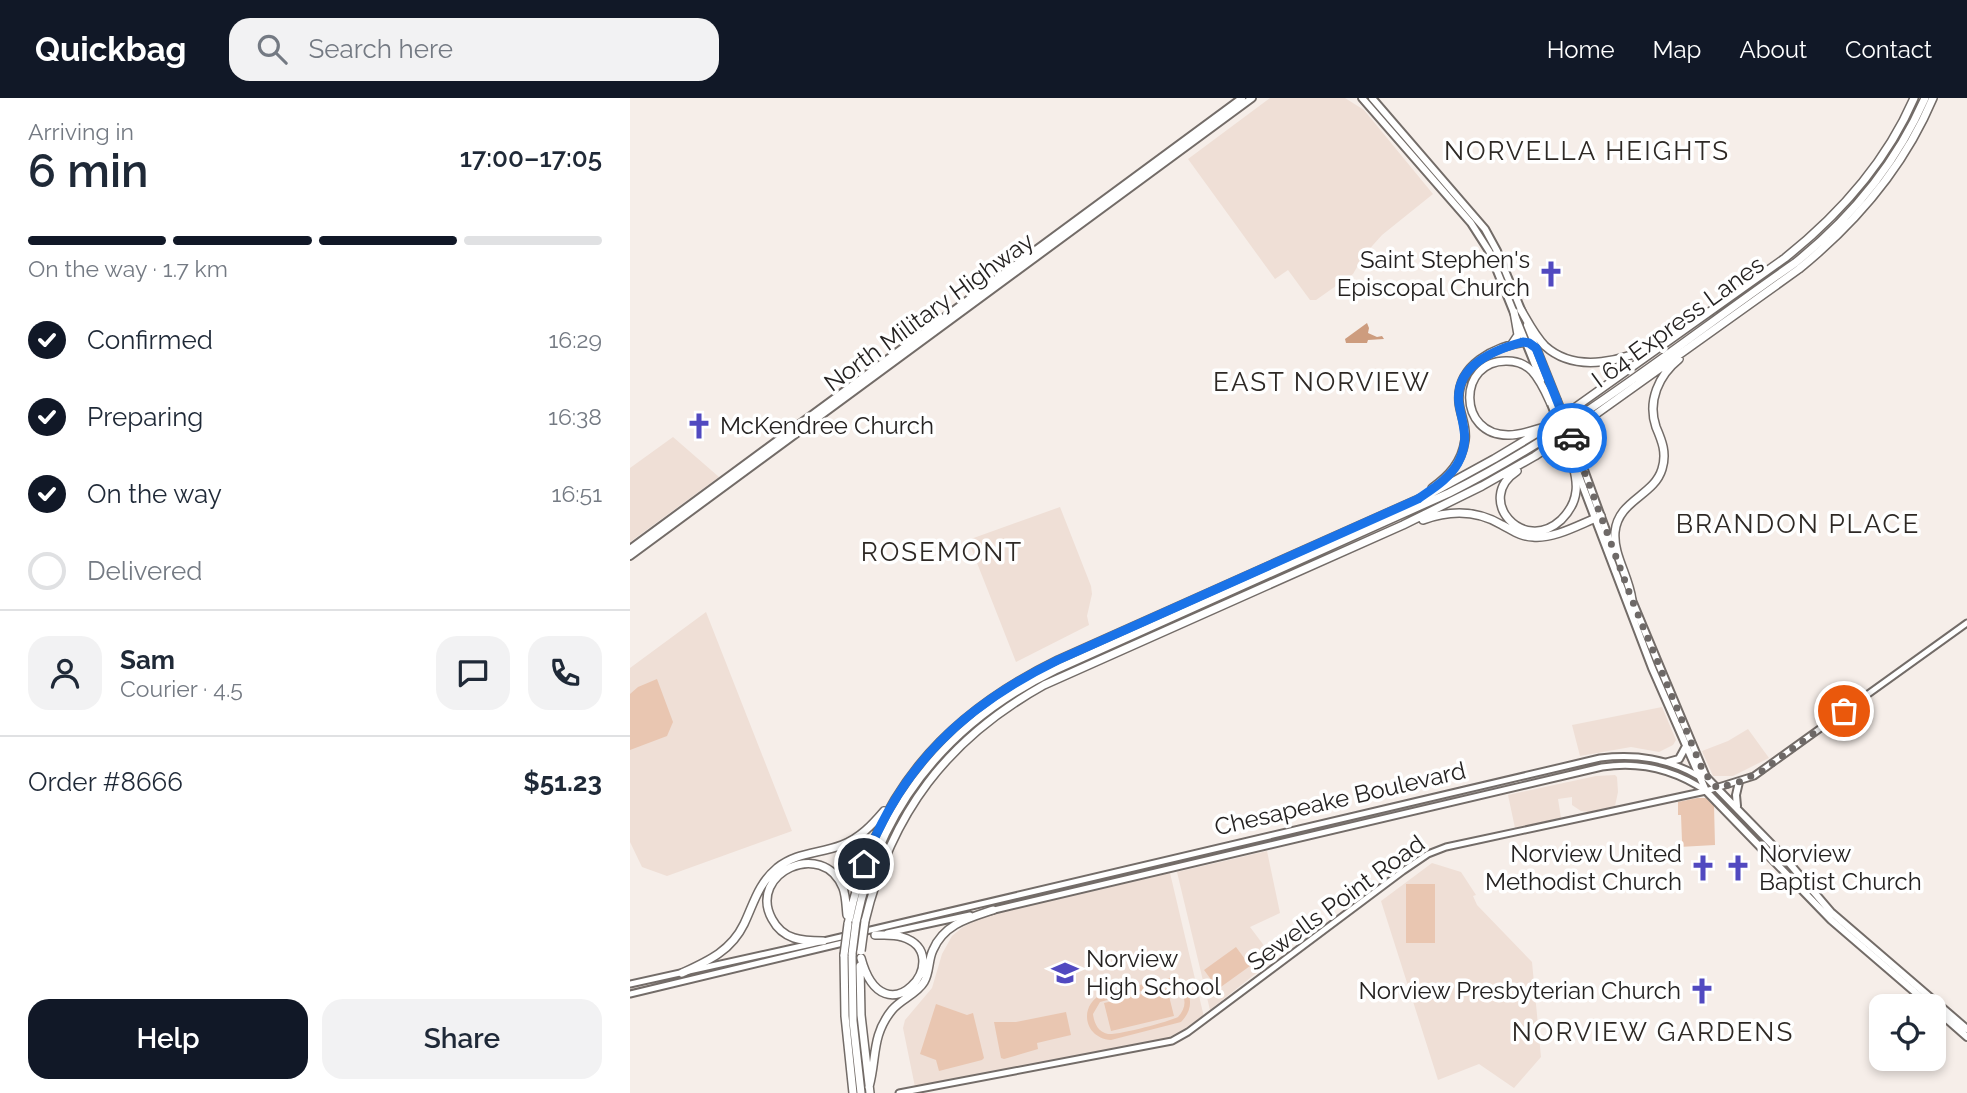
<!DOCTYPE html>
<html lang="en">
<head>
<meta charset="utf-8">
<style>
  :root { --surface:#fff; --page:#f2f2f3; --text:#1f2937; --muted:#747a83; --line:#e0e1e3; --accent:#111827 }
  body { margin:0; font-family:Raleway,sans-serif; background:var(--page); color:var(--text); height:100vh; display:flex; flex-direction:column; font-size:26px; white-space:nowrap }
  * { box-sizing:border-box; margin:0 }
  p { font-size:23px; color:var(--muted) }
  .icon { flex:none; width:38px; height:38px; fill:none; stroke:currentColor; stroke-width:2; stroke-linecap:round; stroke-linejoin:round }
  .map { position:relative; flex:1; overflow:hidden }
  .sheet { display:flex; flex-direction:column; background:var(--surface); width:630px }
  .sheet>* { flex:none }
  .buttons { position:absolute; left:1239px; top:896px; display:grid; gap:14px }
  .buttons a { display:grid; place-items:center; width:77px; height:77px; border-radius:14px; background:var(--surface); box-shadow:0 4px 10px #0003; font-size:35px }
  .pin { position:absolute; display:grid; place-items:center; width:60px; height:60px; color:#fff; margin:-30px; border:4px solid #fff; border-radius:50%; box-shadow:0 2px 7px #0007 }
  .courier { position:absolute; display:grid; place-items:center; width:70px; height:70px; margin:-35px; border:5px solid #1a73e8; border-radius:50%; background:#fff; color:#222; box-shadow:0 2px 9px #0007 }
  .overview em { font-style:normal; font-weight:600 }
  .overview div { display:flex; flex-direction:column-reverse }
  .overview { display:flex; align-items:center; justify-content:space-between; height:119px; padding:0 28px }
  h1 { font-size:46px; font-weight:600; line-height:52px }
  .bar { display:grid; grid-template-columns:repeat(4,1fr); gap:10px 7px; align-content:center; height:84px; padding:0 28px }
  .bar i { height:9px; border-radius:5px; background:var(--line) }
  .bar .on { background:var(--accent) }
  .bar p { grid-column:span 4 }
  .line { display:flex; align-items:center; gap:18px; padding:0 28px; border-top:2px solid var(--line) }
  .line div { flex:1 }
  .round { display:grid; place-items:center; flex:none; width:74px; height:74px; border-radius:21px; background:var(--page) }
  ol { padding:0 28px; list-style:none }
  li { display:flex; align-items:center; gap:21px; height:77px }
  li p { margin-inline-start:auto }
  li .icon { padding:7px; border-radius:50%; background:var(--accent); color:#fff; stroke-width:4 }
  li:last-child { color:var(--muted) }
  li i { width:38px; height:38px; border:4px solid var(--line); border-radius:50% }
  .button { display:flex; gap:14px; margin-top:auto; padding:14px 28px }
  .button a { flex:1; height:80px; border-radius:21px; background:var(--accent); color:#fff; font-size:28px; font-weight:600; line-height:80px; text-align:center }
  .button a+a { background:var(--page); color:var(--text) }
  header { display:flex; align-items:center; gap:42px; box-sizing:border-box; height:98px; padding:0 35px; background:var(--accent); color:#fff }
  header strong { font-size:33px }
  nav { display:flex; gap:38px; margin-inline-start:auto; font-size:24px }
  .search { width:490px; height:63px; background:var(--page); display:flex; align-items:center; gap:18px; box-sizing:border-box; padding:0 24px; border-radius:21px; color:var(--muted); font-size:26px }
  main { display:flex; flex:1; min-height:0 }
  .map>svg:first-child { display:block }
  .built { fill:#efdfd6 }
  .green { fill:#e9c6b1; fill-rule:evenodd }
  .water { fill:#cd9c7e }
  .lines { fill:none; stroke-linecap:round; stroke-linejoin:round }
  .secondary-casing { stroke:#736c68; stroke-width:9 }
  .primary-casing { stroke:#736c68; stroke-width:10 }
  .motorway-casing { stroke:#736c68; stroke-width:10 }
  .secondary { stroke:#fff; stroke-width:5 }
  .primary { stroke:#fff; stroke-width:6 }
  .motorway { stroke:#fff; stroke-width:7 }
  .primary-bridge-casing { stroke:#736c68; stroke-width:10; stroke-linecap:butt }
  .motorway-bridge-casing { stroke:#736c68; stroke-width:10; stroke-linecap:butt }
  .primary-bridge { stroke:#fff; stroke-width:6 }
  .motorway-bridge { stroke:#fff; stroke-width:7 }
  .done { stroke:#6e6967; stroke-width:7; stroke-dasharray:0 12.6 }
  .route { stroke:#1a73e8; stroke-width:9 }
  .labels { text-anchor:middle; stroke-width:7; stroke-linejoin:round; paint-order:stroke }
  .poi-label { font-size:24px; fill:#252221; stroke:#fff; text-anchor:end }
  .street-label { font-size:24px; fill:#252221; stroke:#fff }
  .neighbourhood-label { font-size:26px; letter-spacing:2px; fill:#2e2925; stroke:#fff }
</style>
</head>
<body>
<header>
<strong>Quickbag</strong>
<div class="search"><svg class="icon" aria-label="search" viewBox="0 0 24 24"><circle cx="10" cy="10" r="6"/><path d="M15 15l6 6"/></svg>Search here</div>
<nav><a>Home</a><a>Map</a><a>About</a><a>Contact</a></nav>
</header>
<main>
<section class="sheet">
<div class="overview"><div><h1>6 min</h1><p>Arriving in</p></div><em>17:00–17:05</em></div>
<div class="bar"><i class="on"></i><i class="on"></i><i class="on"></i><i></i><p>On the way · 1.7 km</p></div>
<ol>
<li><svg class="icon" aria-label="check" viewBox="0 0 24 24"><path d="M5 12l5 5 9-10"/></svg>Confirmed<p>16:29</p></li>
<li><svg class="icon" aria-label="check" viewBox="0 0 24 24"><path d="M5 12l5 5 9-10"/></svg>Preparing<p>16:38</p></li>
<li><svg class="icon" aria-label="check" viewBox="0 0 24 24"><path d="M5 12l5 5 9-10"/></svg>On the way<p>16:51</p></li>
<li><i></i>Delivered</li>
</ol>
<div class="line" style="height:126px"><a class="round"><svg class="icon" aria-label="person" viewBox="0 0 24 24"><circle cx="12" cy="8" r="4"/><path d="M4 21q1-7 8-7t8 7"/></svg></a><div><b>Sam</b><p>Courier · 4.5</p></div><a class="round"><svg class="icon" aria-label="chat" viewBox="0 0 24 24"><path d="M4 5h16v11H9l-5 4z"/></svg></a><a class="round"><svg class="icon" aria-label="phone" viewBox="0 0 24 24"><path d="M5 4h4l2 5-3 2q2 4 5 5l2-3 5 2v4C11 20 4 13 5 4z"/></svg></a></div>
<div class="line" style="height:91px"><div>Order #8666</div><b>$51.23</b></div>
<div class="button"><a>Help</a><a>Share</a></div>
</section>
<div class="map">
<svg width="1337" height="995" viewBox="0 0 1337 995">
  <rect width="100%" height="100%" fill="#f6eee9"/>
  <path class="built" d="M640,0H715L734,12L803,96L752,137L734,157L723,176L686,202H680L658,172L645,181L558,61Z
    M43,339L89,379L0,444V370Z
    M430,409L461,488L462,496L457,518L459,527L386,564L338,442Z
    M76,514L162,733L37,778L12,769L0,744V570Z
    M1032,609L1046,642L1043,647L1029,654L1001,649L950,658L942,627Z
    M1118,631L1139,660L1103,678H1083L1072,653L1098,643Z
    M985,677L987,679L988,694L985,708L959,714L951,713L942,707V699L928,701L931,720L885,730L878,697L966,678Z
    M637,753L650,815L620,829L644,861L580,912L547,774Z
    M802,765L831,774L846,797L843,798L847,807L902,864L911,959L884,990L849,966L808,982L751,803Z
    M540,775L574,919L553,934L530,943L285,989L273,930L275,922L302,890L312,856L322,838L333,829L355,818Z"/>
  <path class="green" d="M27,581L43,624L37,638L0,652V596L8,589Z
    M1067,700H1076L1084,707L1085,747L1049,749V744L1052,743L1051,717H1048V704Z
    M776,786H805V845H776Z
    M606,849L620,868L588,891L574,872Z
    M549,878L550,883L548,884C563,894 564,911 551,924L481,942C453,940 448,906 474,895ZM534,887L546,889C557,898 557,909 548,919C538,924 489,937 478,936C468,934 464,925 463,916L470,904Z
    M537,890L544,918L481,933L474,905Z
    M306,906L337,917L343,915L354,960L352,962L309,973L306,962L290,956Z
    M436,914L441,937L407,945L408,951L374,961L371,960L364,924H386Z"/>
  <path class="water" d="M737,225L739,230L738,235L747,239L752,238L754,241L738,242L737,245H716L715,241Z"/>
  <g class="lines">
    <g class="secondary-casing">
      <path id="secondary" d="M360,813L972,669C1010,663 1045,672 1076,693
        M257,835L340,817
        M0,886L181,846L970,660C1006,656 1038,660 1070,679
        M0,896L217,844
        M269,995L542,943L558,934L773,773L798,756L816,749L1076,693L1124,678L1337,525"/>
    </g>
    <g class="primary-casing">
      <path id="primary" d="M732,0L841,125L859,153L911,282
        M742,0L855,131L867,153L892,214
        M897,227L927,302
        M946,350L985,457
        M947,373L1022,570L1076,693L1201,822L1301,908
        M0,451L612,0
        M0,458L622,0
        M1001,500L1076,679L1153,758L1201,814L1337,931
        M1038,664L1049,661L1055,650
        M1107,708L1106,697L1109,684
        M1304,910L1337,939"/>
    </g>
    <g class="motorway-casing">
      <path id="motorway" d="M891,212C898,224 905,238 915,248C947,277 996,262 1029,245
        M882,246L888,237L884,214
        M911,330C901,333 890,337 879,337C827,338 827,262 877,263C887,263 895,266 902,273C911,283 916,295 921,306
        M887,373C844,401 893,457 931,422C939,414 945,404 946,393C948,380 942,367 940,355
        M802,390C819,378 832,364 835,342C837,328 830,317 829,304C826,267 865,248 896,244L906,251
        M793,422C820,412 847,412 872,427C882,432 891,439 903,439C925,441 950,426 971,418
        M1002,502C999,478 983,457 985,434C988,402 1024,398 1032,371C1037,355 1032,343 1026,329C1017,303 1029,277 1049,261
        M235,823C261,715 317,641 414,587L773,427L852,388L905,358L955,324L1169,171C1227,124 1274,69 1303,0
        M226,824C250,707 319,624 425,572L819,395C943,333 1051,244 1165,165C1221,120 1266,66 1295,0
        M218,826C244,698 311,619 428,562L802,395L864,361L919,328L1155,160C1210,116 1256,65 1284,0
        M193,843C172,843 153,842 142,821C117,775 193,740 213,790C216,798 216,808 217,817
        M222,856L223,923L231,995
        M214,857L215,918L223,995
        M231,860C254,946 329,856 272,839C264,836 254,837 245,837
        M230,868L231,917L240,995
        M52,875C78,863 101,853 114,826C124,805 128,786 147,770C167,754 189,756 212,747C230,740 242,727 254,713
        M239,989C247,960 241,938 262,912C271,901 287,896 294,884C300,874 298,862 303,852C314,826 339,820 363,812"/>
    </g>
    <use href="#secondary" class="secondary"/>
    <use href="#primary" class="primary"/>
    <use href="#motorway" class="motorway"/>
    <g class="primary-bridge-casing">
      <path id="primary-bridge" d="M927,302L946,350
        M921,306L940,355"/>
    </g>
    <g class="motorway-bridge-casing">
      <path id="motorway-bridge" d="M231,853L235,823
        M222,856L226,824
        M214,857L218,826"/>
    </g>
    <use href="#primary-bridge" class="primary-bridge"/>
    <use href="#motorway-bridge" class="motorway-bridge"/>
  </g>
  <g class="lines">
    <path class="done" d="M942,340L1002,502L1073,673L1087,690L1109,684L1132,673L1214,613"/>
    <path class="route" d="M234,766C271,667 334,608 428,562L788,401C802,391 819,381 828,365C840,342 833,329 829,306C824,268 863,252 893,244L899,245L906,250L942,340"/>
  </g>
  <defs>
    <g id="church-bare" transform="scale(2.1)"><path d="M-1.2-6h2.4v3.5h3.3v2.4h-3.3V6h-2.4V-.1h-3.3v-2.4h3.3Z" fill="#5149c0" stroke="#fff" stroke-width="2.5" paint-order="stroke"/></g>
    <g id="school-bare" transform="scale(2.1)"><path d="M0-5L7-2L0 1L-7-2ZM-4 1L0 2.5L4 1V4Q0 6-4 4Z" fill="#5149c0" stroke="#fff" stroke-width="2.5" paint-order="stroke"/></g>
  </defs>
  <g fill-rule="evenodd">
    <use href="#church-bare" x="921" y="176"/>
    <use href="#church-bare" x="69" y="328"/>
    <use href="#church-bare" x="1073" y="770"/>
    <use href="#church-bare" x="1108" y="770"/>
    <use href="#school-bare" x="435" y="875"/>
    <use href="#church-bare" x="1072" y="893"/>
  </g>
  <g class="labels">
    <g class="poi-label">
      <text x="900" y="170">Saint Stephen's<tspan x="900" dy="28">Episcopal Church</tspan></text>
      <text x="90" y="336" text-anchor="start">McKendree Church</text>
      <text x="1052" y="764">Norview United<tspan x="1052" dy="28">Methodist Church</tspan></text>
      <text x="1129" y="764" text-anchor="start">Norview<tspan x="1129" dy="28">Baptist Church</tspan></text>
      <text x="456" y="869" text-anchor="start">Norview<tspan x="456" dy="28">High School</tspan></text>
      <text x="1051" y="901">Norview Presbyterian Church</text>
    </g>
    <g class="street-label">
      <text transform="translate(299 214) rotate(-36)" y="8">North Military Highway</text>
      <text transform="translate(1048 224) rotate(-36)" y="8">I 64 Express Lanes</text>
      <text transform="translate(710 701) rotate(-13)" y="8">Chesapeake Boulevard</text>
      <text transform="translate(706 805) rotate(-36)" y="8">Sewells Point Road</text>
    </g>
    <g class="neighbourhood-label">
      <text x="957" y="62">NORVELLA HEIGHTS</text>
      <text x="692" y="293">EAST NORVIEW</text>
      <text x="1168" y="435">BRANDON PLACE</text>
      <text x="312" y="463">ROSEMONT</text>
      <text x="1023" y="943">NORVIEW GARDENS</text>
    </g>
  </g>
</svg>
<div class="buttons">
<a><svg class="icon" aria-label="locate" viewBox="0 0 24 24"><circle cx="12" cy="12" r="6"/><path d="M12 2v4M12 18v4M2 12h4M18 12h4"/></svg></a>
</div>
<div class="pin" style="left:1214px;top:613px;background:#ea580c"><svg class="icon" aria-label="bag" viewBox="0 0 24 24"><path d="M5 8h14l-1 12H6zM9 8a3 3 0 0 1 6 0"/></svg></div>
<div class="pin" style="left:234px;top:766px;background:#1f2937"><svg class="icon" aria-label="home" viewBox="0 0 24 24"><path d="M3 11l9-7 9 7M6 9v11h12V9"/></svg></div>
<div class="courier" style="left:942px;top:340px"><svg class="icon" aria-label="car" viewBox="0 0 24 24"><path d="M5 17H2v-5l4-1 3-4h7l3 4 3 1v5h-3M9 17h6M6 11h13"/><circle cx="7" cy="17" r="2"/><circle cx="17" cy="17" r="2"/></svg></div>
</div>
</main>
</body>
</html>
